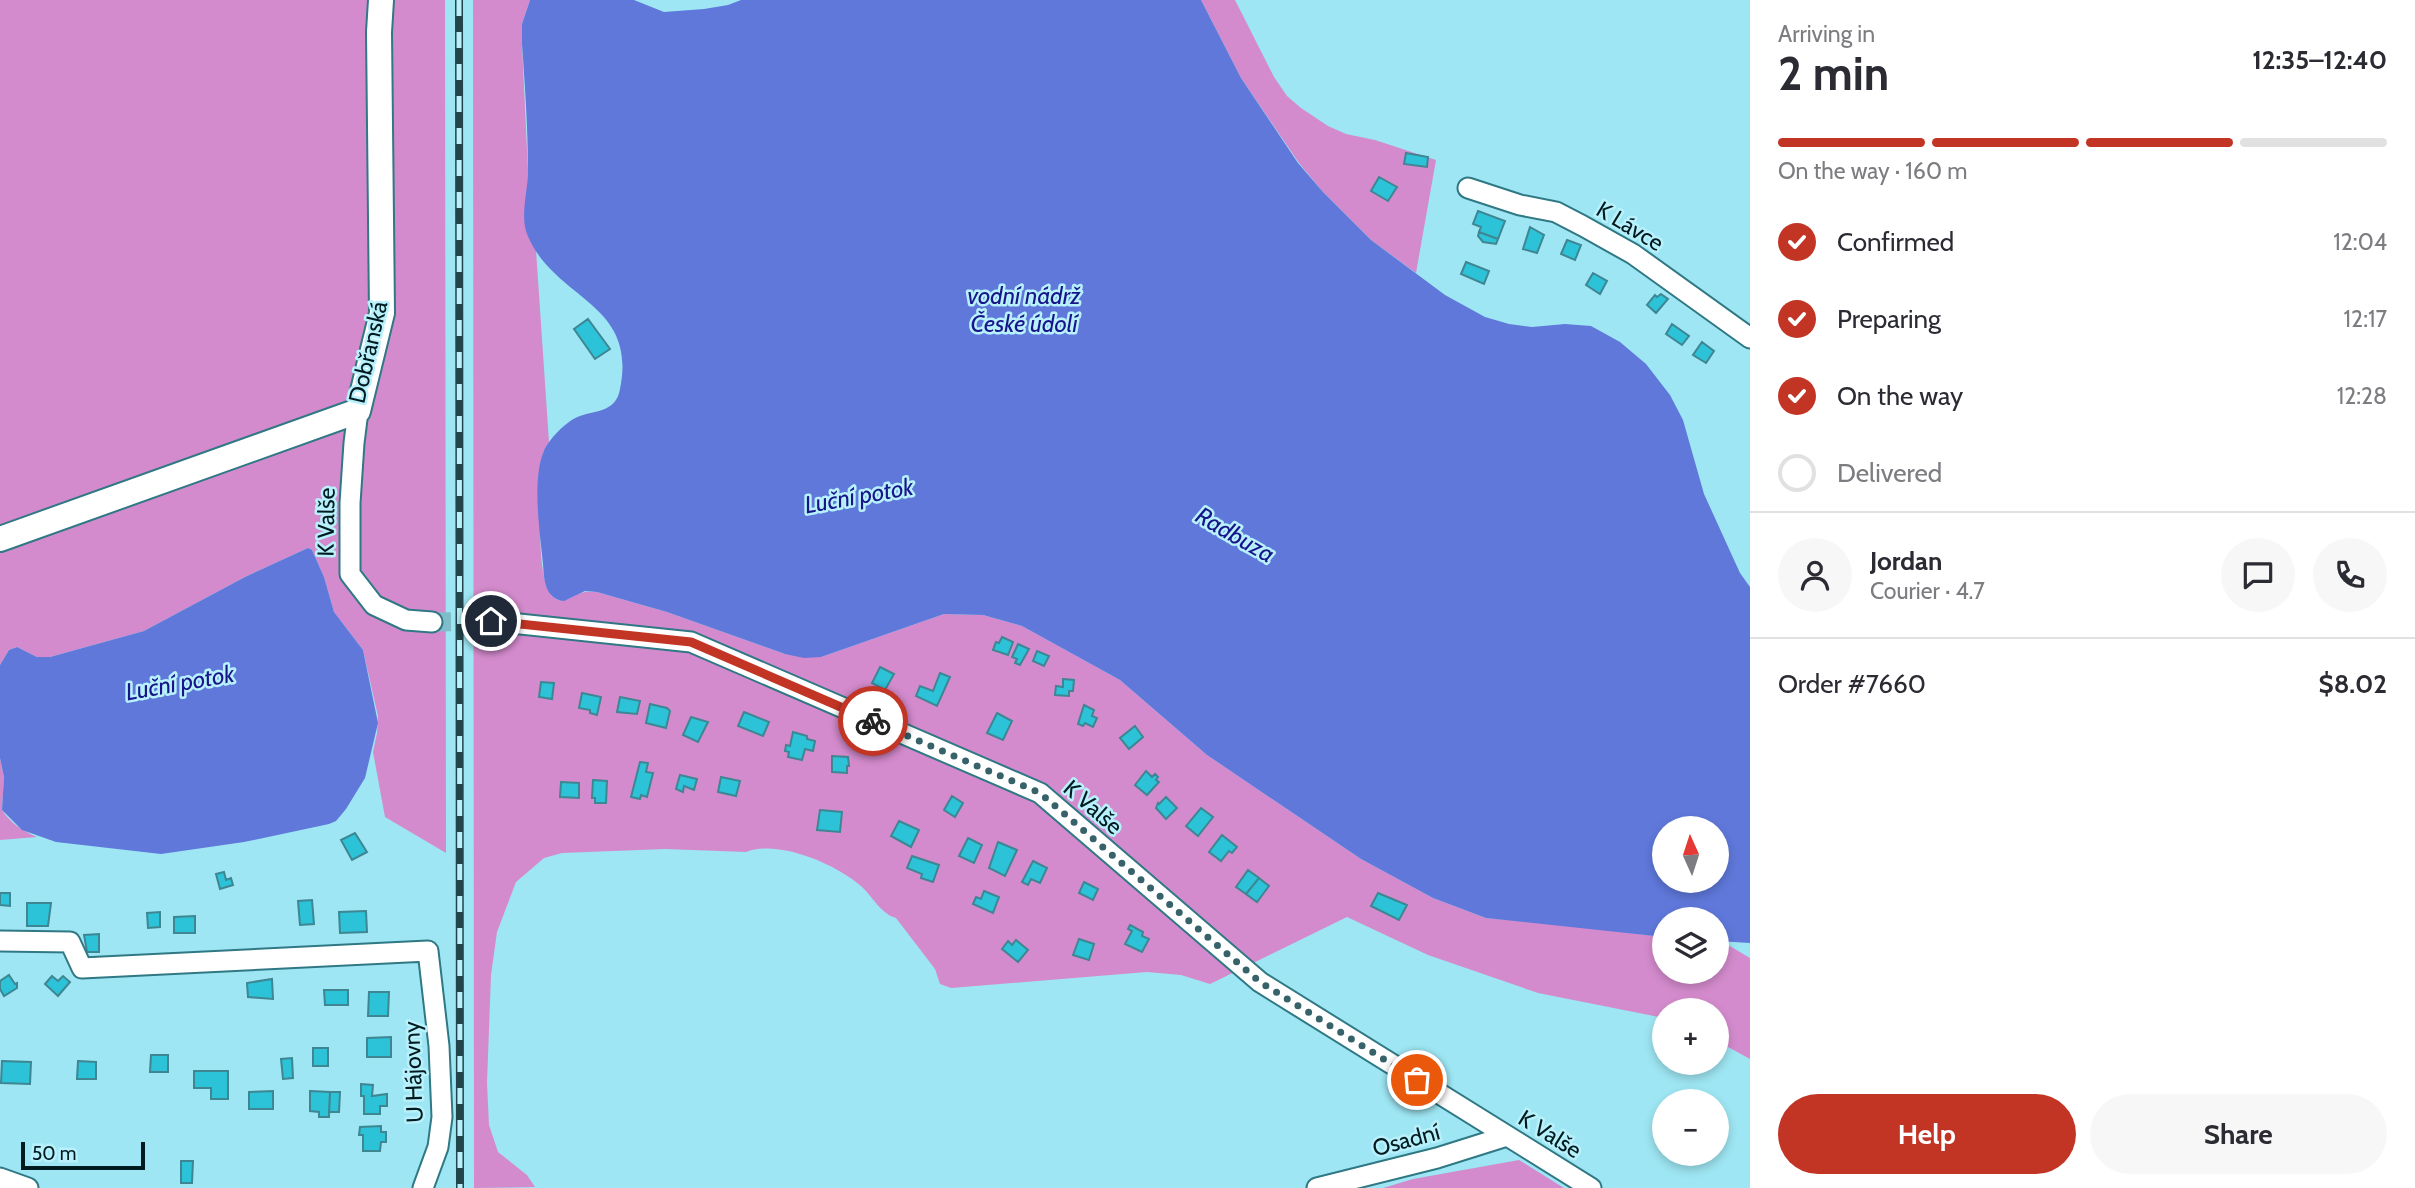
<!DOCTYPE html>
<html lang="en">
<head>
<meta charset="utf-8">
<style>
  :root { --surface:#fff; --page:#f7f7f7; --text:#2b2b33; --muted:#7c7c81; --line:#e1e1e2; --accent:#c23525 }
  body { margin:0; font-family:Cabin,sans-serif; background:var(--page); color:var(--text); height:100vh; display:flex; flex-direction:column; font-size:26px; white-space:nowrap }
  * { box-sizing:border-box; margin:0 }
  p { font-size:23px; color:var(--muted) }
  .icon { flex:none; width:38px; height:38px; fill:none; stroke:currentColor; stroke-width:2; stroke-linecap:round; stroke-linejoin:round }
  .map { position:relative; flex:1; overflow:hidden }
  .details { display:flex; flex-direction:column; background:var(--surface); width:665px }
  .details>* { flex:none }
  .needle { width:46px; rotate:357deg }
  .tools { position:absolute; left:1652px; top:816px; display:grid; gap:14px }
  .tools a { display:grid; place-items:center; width:77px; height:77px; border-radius:50%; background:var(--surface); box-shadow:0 4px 10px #0003; font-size:35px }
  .scale { position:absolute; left:21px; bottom:18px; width:124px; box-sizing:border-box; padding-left:7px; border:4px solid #001b1f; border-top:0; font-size:19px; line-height:24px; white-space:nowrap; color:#001b1f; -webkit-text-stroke:5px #b8f0fb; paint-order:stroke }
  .pin { position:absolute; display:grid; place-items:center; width:60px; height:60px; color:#fff; margin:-30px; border:4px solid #fff; border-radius:50%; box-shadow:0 2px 7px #0007 }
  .courier { position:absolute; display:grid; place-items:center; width:70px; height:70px; margin:-35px; border:5px solid #c23525; border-radius:50%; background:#fff; color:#222; box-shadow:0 2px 9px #0007 }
  .summary em { font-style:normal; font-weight:800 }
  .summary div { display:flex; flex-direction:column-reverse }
  .summary { display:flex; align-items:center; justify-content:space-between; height:119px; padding:0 28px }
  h1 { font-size:46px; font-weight:800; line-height:52px }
  .bar { display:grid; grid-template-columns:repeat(4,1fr); gap:10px 7px; align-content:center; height:84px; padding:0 28px }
  .bar i { height:9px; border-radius:5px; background:var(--line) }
  .bar .active { background:var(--accent) }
  .bar p { grid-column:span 4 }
  .line { display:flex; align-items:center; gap:18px; padding:0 28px; border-top:2px solid var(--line) }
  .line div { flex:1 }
  .round { display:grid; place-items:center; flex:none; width:74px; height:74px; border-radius:37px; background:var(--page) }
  ol { padding:0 28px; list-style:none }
  li { display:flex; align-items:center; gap:21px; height:77px }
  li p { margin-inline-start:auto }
  li .icon { padding:7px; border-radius:50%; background:var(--accent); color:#fff; stroke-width:4 }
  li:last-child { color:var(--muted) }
  li i { width:38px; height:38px; border:4px solid var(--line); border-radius:50% }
  .button { display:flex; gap:14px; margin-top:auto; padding:14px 28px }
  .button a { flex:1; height:80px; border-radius:42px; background:var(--accent); color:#fff; font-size:28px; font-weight:800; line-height:80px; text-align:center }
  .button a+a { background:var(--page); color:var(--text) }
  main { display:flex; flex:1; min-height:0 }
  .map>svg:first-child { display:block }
  .green { fill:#d48bcd }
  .water { fill:#5f78da; fill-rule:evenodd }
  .building { fill:#2cc2d8; stroke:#3e8692; stroke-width:2 }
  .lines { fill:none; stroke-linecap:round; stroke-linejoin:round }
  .minor-tunnel { stroke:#7ebdc9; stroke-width:19; stroke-dasharray:19 10; stroke-linecap:butt }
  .minor-casing { stroke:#2f7884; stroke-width:23 }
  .tertiary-casing { stroke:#2f7884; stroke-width:28 }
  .minor { stroke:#fff; stroke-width:19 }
  .tertiary { stroke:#fff; stroke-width:24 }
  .rail-casing { stroke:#21454b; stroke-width:8 }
  .rail { stroke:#b8f0fb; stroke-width:5; stroke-dasharray:16; stroke-linecap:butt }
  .done { stroke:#376269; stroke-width:7; stroke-dasharray:0 12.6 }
  .route { stroke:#c23525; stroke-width:9 }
  .labels { text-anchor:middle; stroke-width:5; stroke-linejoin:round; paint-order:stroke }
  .street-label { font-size:23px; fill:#001b1f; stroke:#b8f0fb }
  .water-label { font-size:24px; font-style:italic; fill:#18148a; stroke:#b8f0fb }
</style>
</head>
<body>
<main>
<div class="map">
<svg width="1750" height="1188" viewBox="0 0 1750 1188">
  <rect width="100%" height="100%" fill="#9ee6f3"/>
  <path class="green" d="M0,0H445L446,853L385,817L373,752L377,733L378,716L363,650L334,612L324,577L312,550L308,548L245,577L144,631L50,657H37L17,647L9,650L0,665Z
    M473,0H530L522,24V44L528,171L526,228L536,250L549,442L543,452C542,476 532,589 556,599C565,603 573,596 581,593C586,591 592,592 597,592L667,612L785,654L821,657L944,614L983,615L1022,626L1120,680L1207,755L1361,859L1433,898L1486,918L1556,924L1664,937V971H1717V941L1723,942L1750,958V1059L1717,1041V1010H1664V1018L1538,993L1428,955L1347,917L1210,984L1181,975L1147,972L951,988L940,984L935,969L896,918C881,914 873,897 861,886C836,864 778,839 746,852L665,849L562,853L544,858L516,882L497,932L491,975L487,1083L489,1125L498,1152L527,1175L535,1187L474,1188Z
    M1201,0H1235L1274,77L1287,96L1301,108L1328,126L1346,134L1375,140L1436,160L1416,273L1371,240L1323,192L1299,163L1241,78Z
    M0,758L4,777L2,810C10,823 23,831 37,837L0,840Z
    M1519,1160L1564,1188H1383L1413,1179Z"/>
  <path class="water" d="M530,0H634L664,12L704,9L728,5L741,0H1201L1241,78L1298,163L1323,192L1371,240L1445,295L1485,317L1509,324L1532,327L1565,324L1591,326L1620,342L1646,364L1670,395L1683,420L1704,494L1740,573L1750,587V943L1717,941V919H1664V937L1486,918L1433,898L1361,859L1207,755L1120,680L1022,626L983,615L944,614L821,657L804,658L785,654L667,612L597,592L585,591L564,601C545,599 544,580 543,564C540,532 532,483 543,453C547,441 567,420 580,416C597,410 616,412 620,389C638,301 554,301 527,234C520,216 528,190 528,171C528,129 525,86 522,44V24ZM1664,828H1717V880H1664Z
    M308,548L312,550L324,577L334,612L363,650L378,723L365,778L346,809L336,821L329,824L244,842L161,854L56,842L22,830L2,810L4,777L0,758V665L9,650L17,647L37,657H50L144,631L245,577Z"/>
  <path class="building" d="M1406,153L1428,157L1427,167L1404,164Z
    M1379,177L1397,187L1388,201L1371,191Z
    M1478,211L1505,221L1498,239L1479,232L1481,227L1473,224Z
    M1530,227L1544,235L1537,253L1523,249Z
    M1479,232L1498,239L1496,244L1483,242L1478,236Z
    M1567,240L1581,245L1575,260L1561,254Z
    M1466,262L1489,271L1484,284L1461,274Z
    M1593,273L1607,281L1600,294L1586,285Z
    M1661,294L1668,299L1656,313L1647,305L1655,295L1657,297Z
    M588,319L610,349L595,359L574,329Z
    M1672,324L1689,336L1682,345L1666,334Z
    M1702,342L1714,351L1706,363L1693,355Z
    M1002,637L1013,642L1008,655L993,650L996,642L999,643Z
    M1018,644L1029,649L1020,665L1015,663L1017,659L1012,657Z
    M1037,651L1049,656L1044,666L1033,661Z
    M880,667L894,674L885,690L872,683Z
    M940,673L950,677L937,706L916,696L920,686L933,691Z
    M1063,679L1074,680L1073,691H1069V696L1055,695L1056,686L1063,687Z
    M541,682L554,683L552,699L539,697Z
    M582,693L601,697L597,715L590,713V710L579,708Z
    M620,697L640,701L637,714L617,712Z
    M650,704L667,708L670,711L666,728L646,723Z
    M1084,705L1094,710L1092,716L1097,718L1093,727L1085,723L1083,726L1078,724Z
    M744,712L769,722L763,736L738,726Z
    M997,713L1012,721L1003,740L987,733Z
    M691,717L708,722L698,742L683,735Z
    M1135,726L1143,737L1129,749L1120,738Z
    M793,732L807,736V739L815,741L813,751L805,749L802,760L788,757L789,752L785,751L786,745L790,746Z
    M832,756L848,757L849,766H847V773L832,772Z
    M640,762L648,763L646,772L653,773L647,797L641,795L640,799L631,797Z
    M1146,771L1152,777L1155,774L1158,777L1156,780L1159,782L1147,795L1135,785Z
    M680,775L697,779L694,790L684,786L683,792L676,789Z
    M721,777L740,781L736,796L718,792Z
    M593,780L607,781L606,803H595V798H592Z
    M561,782L579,783V798L560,797Z
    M952,796L963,803L955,817L944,810Z
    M1166,797L1177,808L1166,819L1156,808L1158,803L1159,804Z
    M1201,808L1213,817L1198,836L1186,826Z
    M820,810L842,812L840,832L817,830Z
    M899,821L919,830L911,847L891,836Z
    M355,833L367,852L352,860L341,840Z
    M1222,835L1237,847L1232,853L1229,851L1221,861L1209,852Z
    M968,838L982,845L974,863L959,856Z
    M998,842L1017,850L1005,876L989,868Z
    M912,856L939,865L933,882L921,878L922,874L907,868Z
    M1033,861L1047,868L1040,883L1031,879L1028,885L1022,882Z
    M1248,870L1259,878L1246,894L1236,887Z
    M224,872L226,880L231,878L233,885L220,889L216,874Z
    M1259,878L1269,886L1257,902L1246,894Z
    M1084,882L1098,889L1093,900L1079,893Z
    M984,891L999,897L993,913L973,904L976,897L981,899Z
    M0,893H10V906L0,905Z
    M1378,893L1407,905L1399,920L1371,906Z
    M312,900L314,924L300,925L298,901Z
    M27,903H51L48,926H27Z
    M366,911L367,932L340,933L339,912Z
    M160,912V927L148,928L147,913Z
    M195,916V933H174V917Z
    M1130,925L1143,932L1142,936L1149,939L1142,952L1125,944L1132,931L1128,929Z
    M99,934V952H87L84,935Z
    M1079,939L1094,944L1089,960L1073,955Z
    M1016,940L1028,950L1018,962L1002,949L1008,941L1012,945Z
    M9,975L15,984L17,983V988L4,996L0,989V981Z
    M52,976L58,981L63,976L70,982L58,996L45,984Z
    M272,979L273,999L248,997L247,983Z
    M324,990H348V1005H325Z
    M369,992H389L388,1016H368Z
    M391,1037V1057H367V1038Z
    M313,1048H328V1066H313Z
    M151,1055H168V1072H150Z
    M292,1058L293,1078L283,1079L281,1059Z
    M2,1061L31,1062L30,1084L1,1083Z
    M78,1061L96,1062V1079H77Z
    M194,1071H228V1099H211V1088H194Z
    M361,1084L373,1085L372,1096L387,1094V1106H380V1114H364V1096H361Z
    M273,1091V1109H249V1092Z
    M310,1091L330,1092L329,1117H319V1112L310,1111Z
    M330,1092H340L339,1112H329Z
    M381,1126V1132H386V1142H381L380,1151H363V1135H359L360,1127Z
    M181,1161H193L192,1183H181Z"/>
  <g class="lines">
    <path class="minor-tunnel" d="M432,622L491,621"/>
    <g class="minor-casing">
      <path id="minor" d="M1468,188L1520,205L1556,212L1583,226L1633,254L1750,338
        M358,411L354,443L350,503V574L374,605L406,620L432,622
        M491,621L691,642L1040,793L1260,982L1591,1188
        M0,941L70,942L82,968L428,951L439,1046L442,1117L438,1147L423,1188
        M0,1178L28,1188
        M1317,1188L1437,1158L1507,1136"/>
    </g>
    <g class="tertiary-casing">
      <path id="tertiary" d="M0,539L358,411L382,313L379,32L381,0"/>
    </g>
    <use href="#minor" class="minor"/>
    <use href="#tertiary" class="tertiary"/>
    <g class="rail-casing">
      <path id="rail" d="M459,0L460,1188"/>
    </g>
    <use href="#rail" class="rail"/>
  </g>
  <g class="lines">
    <path class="done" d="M873,721L1040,793L1260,982L1417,1080"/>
    <path class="route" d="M491,621L691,642L873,721"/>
  </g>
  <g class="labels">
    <g class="street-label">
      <text transform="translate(1630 226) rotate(31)" y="8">K Lávce</text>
      <text transform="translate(368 352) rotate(-77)" y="8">Dobřanská</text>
      <text transform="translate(326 522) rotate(-89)" y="8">K Valše</text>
      <text transform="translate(1093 807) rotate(41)" y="8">K Valše</text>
      <text transform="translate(413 1072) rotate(-92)" y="8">U Hájovny</text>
      <text transform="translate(1550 1134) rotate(32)" y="8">K Valše</text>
      <text transform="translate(1406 1140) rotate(-15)" y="8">Osadní</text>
    </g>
    <g class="water-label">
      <text x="1024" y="304">vodní nádrž<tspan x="1024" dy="28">České údolí</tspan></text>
      <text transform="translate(859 496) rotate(-10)" y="8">Luční potok</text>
      <text transform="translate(1235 535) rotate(30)" y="8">Radbuza</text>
      <text transform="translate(180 683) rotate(-10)" y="8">Luční potok</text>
    </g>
  </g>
</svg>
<div class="tools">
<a><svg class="needle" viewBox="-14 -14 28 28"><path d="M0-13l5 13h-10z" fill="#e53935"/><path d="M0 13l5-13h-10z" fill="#7c7c81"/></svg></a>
<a><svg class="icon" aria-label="layers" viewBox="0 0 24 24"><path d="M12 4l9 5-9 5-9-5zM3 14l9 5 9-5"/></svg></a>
<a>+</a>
<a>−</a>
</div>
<div class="scale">50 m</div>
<div class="pin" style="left:1417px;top:1080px;background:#ea580c"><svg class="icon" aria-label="bag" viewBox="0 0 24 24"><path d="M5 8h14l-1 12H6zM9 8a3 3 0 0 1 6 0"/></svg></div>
<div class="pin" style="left:491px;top:621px;background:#1f2937"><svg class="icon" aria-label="home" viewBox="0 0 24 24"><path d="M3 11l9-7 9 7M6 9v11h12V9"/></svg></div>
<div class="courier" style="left:873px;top:721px"><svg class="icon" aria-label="bike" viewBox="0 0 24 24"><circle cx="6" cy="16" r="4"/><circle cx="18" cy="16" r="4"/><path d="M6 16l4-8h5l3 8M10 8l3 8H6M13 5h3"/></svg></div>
</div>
<section class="details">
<div class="summary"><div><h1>2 min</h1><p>Arriving in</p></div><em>12:35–12:40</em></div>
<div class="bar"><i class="active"></i><i class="active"></i><i class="active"></i><i></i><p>On the way · 160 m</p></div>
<ol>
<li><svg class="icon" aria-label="check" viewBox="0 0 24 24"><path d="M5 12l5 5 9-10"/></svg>Confirmed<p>12:04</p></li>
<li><svg class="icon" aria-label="check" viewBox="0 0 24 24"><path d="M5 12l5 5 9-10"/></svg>Preparing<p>12:17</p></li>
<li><svg class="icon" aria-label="check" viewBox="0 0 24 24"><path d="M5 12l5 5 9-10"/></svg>On the way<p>12:28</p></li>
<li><i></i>Delivered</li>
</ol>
<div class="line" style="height:126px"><a class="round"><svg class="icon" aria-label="person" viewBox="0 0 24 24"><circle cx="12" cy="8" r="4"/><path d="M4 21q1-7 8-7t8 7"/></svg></a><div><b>Jordan</b><p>Courier · 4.7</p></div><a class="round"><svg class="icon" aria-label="chat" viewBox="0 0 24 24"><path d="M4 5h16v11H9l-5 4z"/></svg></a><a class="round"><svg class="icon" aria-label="phone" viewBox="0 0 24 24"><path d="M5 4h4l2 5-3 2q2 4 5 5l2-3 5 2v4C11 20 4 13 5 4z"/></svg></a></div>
<div class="line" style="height:91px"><div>Order #7660</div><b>$8.02</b></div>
<div class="button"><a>Help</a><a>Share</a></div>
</section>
</main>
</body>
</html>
